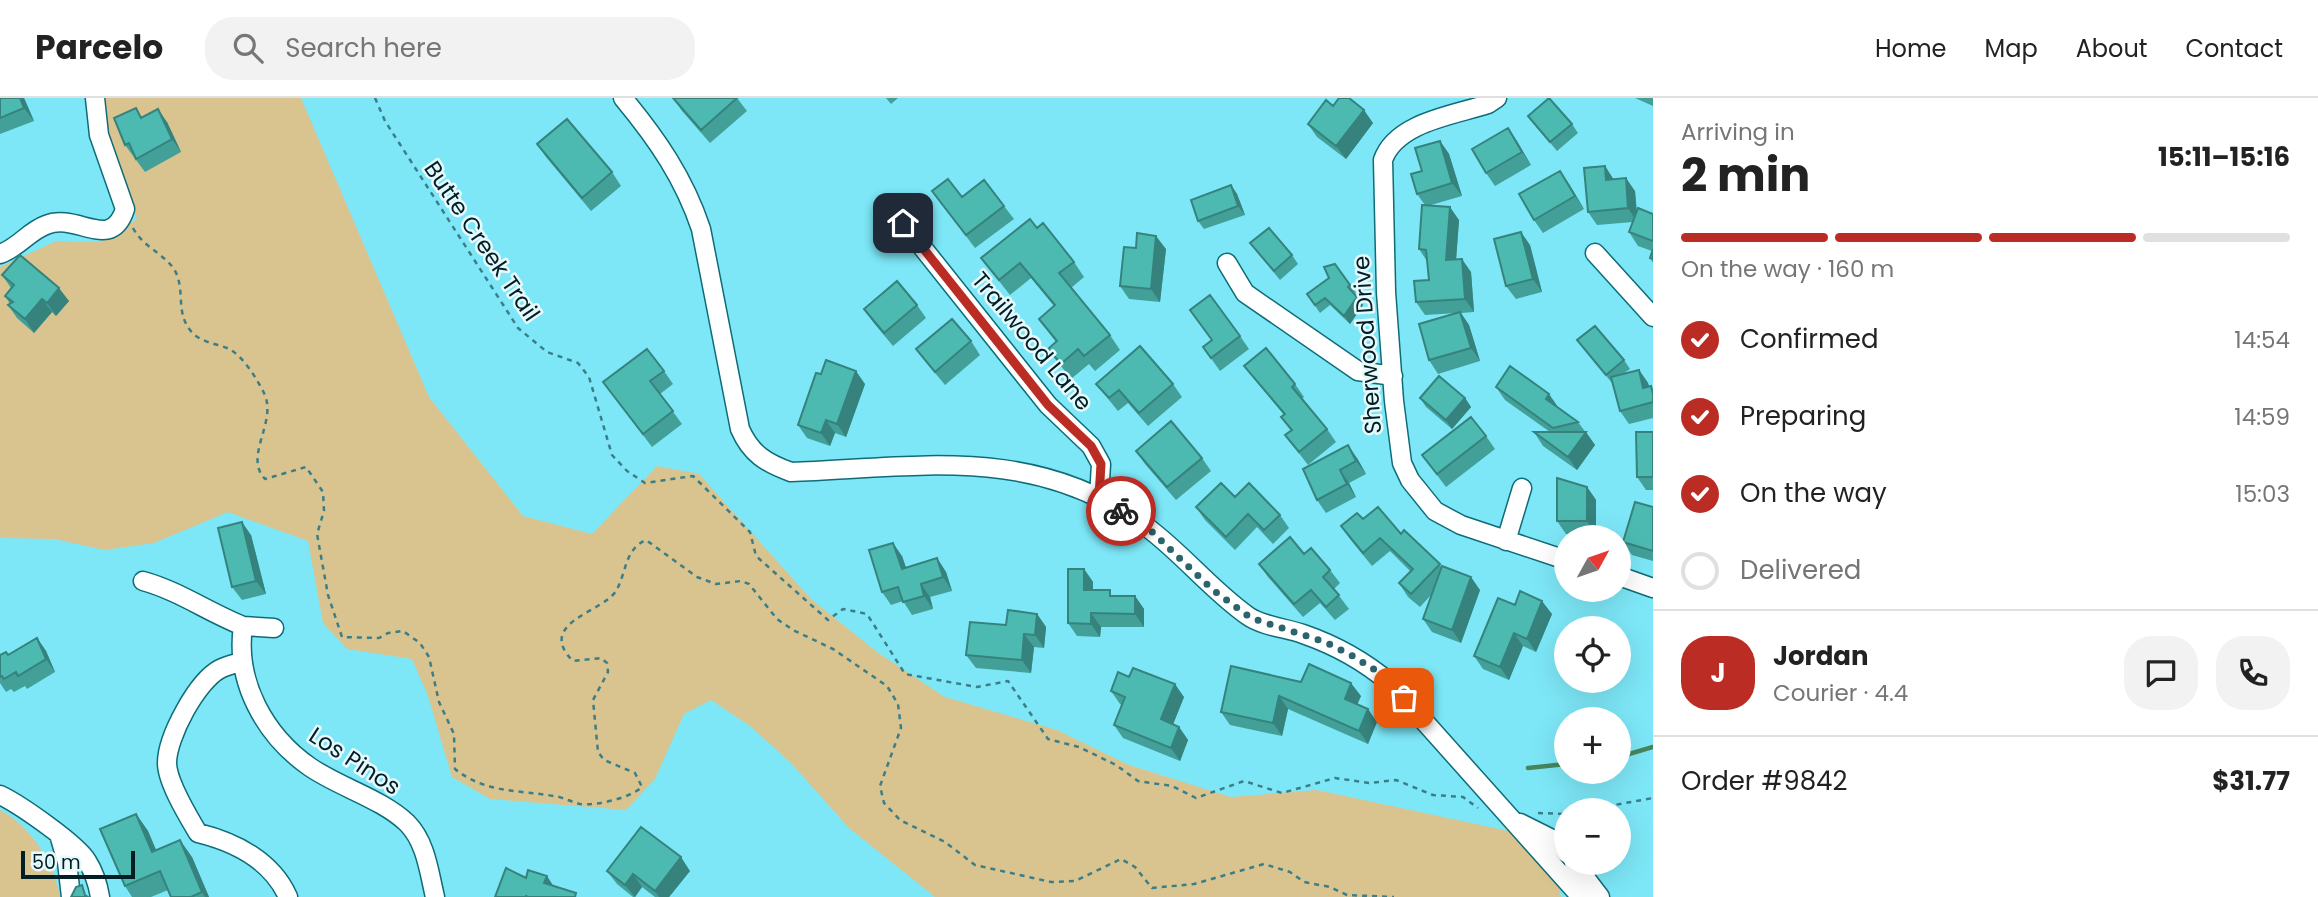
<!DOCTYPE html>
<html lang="en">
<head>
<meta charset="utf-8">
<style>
  :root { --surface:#fff; --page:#f2f2f2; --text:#222; --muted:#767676; --line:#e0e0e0; --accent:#ba2c24 }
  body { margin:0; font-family:Poppins,sans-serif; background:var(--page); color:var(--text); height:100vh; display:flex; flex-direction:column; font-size:26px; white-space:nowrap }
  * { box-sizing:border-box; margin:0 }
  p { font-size:23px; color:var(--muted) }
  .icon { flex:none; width:38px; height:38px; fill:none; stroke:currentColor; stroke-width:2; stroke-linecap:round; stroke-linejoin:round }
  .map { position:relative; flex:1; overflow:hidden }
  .sheet { display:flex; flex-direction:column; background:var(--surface); width:665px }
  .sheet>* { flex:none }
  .needle { width:46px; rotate:50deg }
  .buttons { position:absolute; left:1554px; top:427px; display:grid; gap:14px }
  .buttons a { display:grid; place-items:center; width:77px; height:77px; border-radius:50%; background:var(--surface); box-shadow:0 7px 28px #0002; font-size:35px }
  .scale { position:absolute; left:21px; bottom:18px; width:114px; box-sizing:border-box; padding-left:7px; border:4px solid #001e23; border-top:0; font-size:19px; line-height:24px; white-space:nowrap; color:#001e23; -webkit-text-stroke:5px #e6f9fc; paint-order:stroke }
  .pin { position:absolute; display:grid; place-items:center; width:60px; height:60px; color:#fff; margin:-30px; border-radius:14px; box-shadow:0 4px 10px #0006 }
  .courier { position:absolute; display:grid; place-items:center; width:70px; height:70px; margin:-35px; border:5px solid #ba2c24; border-radius:50%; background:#fff; color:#222; box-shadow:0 2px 9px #0007 }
  .headline em { font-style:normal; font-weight:700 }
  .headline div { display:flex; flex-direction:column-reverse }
  .headline { display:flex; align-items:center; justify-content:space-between; height:119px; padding:0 28px }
  h1 { font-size:46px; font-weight:700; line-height:52px }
  .bar { display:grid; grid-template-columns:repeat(4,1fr); gap:10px 7px; align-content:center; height:84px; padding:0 28px }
  .bar i { height:9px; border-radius:5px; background:var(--line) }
  .bar .on { background:var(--accent) }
  .bar p { grid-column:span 4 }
  .line { display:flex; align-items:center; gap:18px; padding:0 28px; border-top:2px solid var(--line) }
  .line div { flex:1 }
  .round { display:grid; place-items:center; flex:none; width:74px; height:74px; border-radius:28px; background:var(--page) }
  ol { padding:0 28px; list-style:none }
  li { display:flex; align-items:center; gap:21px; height:77px }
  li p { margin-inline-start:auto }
  li .icon { padding:7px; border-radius:50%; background:var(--accent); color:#fff; stroke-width:4 }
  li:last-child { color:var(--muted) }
  li i { width:38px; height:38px; border:4px solid var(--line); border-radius:50% }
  header { display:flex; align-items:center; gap:42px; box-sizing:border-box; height:98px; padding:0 35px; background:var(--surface); border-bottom:2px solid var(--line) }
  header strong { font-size:33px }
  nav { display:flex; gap:38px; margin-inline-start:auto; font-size:24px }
  .search { width:490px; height:63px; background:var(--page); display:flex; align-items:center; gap:18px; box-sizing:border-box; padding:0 24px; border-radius:28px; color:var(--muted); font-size:26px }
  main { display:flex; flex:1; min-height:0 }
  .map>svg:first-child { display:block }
  .grass { fill:#d9c48f }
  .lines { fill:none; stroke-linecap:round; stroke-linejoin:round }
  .stream { stroke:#47865c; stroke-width:4.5 }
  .minor-casing { stroke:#0f6c77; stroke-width:21 }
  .path { stroke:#3c7e88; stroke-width:2.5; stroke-dasharray:5 5; stroke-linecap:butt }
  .minor { stroke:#fff; stroke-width:18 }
  .wall { fill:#42a099 }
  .shaded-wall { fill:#36827d }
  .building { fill:#4dbab2; stroke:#36827d; stroke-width:2 }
  .done { stroke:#2c646d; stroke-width:7; stroke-dasharray:0 12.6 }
  .route { stroke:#ba2c24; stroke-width:9 }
  .labels { text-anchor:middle; stroke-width:5; stroke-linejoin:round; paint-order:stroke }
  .street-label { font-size:23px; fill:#001e23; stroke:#e6f9fc }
</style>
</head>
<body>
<header>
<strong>Parcelo</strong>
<div class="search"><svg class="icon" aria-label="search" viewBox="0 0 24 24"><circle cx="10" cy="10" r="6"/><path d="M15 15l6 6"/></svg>Search here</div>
<nav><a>Home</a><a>Map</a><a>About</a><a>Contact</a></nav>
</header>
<main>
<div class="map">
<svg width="1653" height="799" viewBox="0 0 1653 799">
  <rect width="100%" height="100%" fill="#7de7f7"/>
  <path class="grass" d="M103,0H301L429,299L523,418L592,436L657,368L699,376L811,501L877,554L945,599L1057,632L1129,667L1231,699L1317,692L1518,735L1555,774L1561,799H935L849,730L791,665L750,628L711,602L684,616L655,681L626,712L490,701L452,679L428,598L412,561L347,551L323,525L308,443L228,414L154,445L105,452L54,441L0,440V169L56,143L100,144L137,121L107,37Z
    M0,712C30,727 55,766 60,799H0Z"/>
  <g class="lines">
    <path class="stream" d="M1619,659L1653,649
      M1528,670L1566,666"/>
    <g class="minor-casing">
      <path id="minor" d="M623,0C657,41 684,80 701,131L740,331C751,356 766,365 791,374C921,369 1037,346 1148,430C1184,457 1211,492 1248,518C1262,528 1286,530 1303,536C1335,547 1364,563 1390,585L1581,799
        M1497,0L1488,6C1455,17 1396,24 1383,62L1386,194L1394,303L1402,365L1410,382L1435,413L1461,427L1566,462
        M903,125L1048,307L1091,348L1101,366L1099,399
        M1595,155L1653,219
        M0,156C18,150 29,133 46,127C77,114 111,155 125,111L99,37L95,0
        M1227,165L1245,195L1358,273L1393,278
        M1506,443L1522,390
        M1619,478L1653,490
        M143,483C179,493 208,514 243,528C235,583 264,637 310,669C339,689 382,701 407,725C426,744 429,774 435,799
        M243,528L274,530
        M241,564C234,566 226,568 220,571C197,583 167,639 167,665C167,684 188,718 198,735C235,744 272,763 288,799
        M0,697C19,706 77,746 87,763C94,774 98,787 100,799
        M1520,725L1554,742L1566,755
        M60,740L67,764L71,799
        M1574,765L1600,799"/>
    </g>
    <path class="path" d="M375,0L385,23L518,230L547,254L578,265L589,279L612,357L627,373L645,385L693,378L750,434L756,458L828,522L843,511L867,516L905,576L977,589L1008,583L1048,641L1079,649L1116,667L1138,683L1172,688L1196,700L1244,683L1282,695L1335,680L1369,685L1396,682L1433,697L1463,699L1478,710
      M133,130C143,149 163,155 174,171C186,191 175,213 190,232C199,244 214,245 227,250C242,256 257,281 264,295C278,324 243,358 265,381L306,369L323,394L324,413L317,436L328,497L342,539L379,540L388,535L403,533L420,545L429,559L439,604L454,636L455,671C485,695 518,692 554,698C563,699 571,704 580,706C596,708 630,700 642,689L635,675L604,662L598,654L593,602L608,574L607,565L601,560L573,563C535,525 603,514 616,493C627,474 624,452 646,442L697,479L716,486L741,483L749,486L777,521L793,532L833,551L887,588L898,606L901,630L880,688L884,705L900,722L945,744L975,767L1051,784L1075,783L1121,761L1135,769L1152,790L1194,786L1264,766L1290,774L1304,784L1330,789L1347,797L1394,799
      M1587,712L1653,700
      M1538,715L1566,716"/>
    <use href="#minor" class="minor"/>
  </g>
  <path class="wall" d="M0,0H24L34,23L0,36Z
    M673,0H737L747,13L710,45L682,13Z
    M886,0H898L891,6Z
    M1635,0H1653V8Z
    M1333,8L1373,25L1346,61L1317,39L1308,26Z
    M1528,18L1572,26L1578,35L1557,53Z
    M142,19L167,24L181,54L145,74L125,47Z
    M1508,30L1531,67L1495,88L1486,75Z
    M1440,43L1449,56L1462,98L1431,107L1459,122L1456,162L1471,174L1474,214L1461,215L1469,227L1480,263L1438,276L1429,262L1457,215L1425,217L1416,204L1429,182L1427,163L1419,151L1425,107L1417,96Z
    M537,46L612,74L621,88L591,113L546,59Z
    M1605,68L1613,81L1635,93L1637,113L1653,116V165L1650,160L1652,153L1638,148L1629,134L1633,124L1597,127L1588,114Z
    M1569,86L1584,111L1543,135L1534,122Z
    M1231,87L1237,96L1245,117L1204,131L1198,123Z
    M932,93L1004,108L1014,121L975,150Z
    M1250,145L1292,157L1298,166L1280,182Z
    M1530,147L1542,194L1516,201L1506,188Z
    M1166,151L1160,204L1129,201L1120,188Z
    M981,160L1074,164L1084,179L1071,190L1110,237L1120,252L1095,273L1089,266L1071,281L1048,251L1056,244L1039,221L1054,208L1031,180L1010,197Z
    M1335,166L1356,195L1354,196L1363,207L1350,226L1330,207L1320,215L1307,196L1329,180Z
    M2,177L69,203L56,218L52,214L34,235L17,220L8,207L10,206L5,198L11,190Z
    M917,207L926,220L893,248L873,224L864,211Z
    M1190,212L1240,238L1249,251L1220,273L1203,249L1212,242Z
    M1577,242L1624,262L1630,271L1624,275L1639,272L1648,285L1649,289L1651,288L1653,291V320L1629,326L1620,313L1612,285Z
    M971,243L980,257L945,287L926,264L916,251Z
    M1244,268L1295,286L1304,299L1302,301L1327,331L1336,344L1308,367L1285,337L1291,333L1281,319L1284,317L1254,281Z
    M664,273L673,286L660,296L682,326L652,349L603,284Z
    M821,276L865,286L846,339L835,335L830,348L807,340L798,327Z
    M1096,286H1173L1182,299L1148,328L1128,305L1118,313Z
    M1496,289L1558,309L1578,324L1595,347L1577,372L1543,348L1534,334H1550L1505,302Z
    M1420,300H1465L1471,309L1452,331L1426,309Z
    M1653,334V392H1646L1637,379Z
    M1486,338L1495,351L1446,389L1422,357Z
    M1136,353L1202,360L1211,373L1176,402L1145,366Z
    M1357,360L1366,376L1349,385L1356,399L1326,415L1317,402L1303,371Z
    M1587,389L1596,402V436H1566L1557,423Z
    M1235,399L1280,417L1289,430L1273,446L1257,429L1235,452L1205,422L1196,409Z
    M1653,409V463L1632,457L1623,444Z
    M1363,421L1401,436L1440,466L1441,469L1480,492L1461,545L1432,534L1423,521L1431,497L1420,509L1408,499L1399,485L1411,474L1390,453L1372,468L1350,441L1341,428Z
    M251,437L266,496L242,502L232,489Z
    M1304,456L1330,472L1340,485L1334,491L1349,511L1335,522L1320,505L1303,519L1268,479L1259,466Z
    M902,458L906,470L937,460L946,474L952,493L930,499L933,511L912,517L903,503L891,507L882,494Z
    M1084,471L1093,484V492L1114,498H1135L1144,511V529H1101L1100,539L1077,538L1068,525Z
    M1515,507L1552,516L1536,554L1523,548L1509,582L1483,571L1474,558Z
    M1037,516L1046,529L1044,550L1034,549L1031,575L976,570L966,557L1006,527Z
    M37,540L46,553L55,574L27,591L25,588L14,594L11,591L6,594L0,585V557H8Z
    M1231,568L1361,598L1357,606L1377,624L1368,646L1288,611L1282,638L1230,627L1221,614Z
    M1129,579L1184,599L1173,626L1179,629L1188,642L1180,663L1123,640L1114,627L1122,607L1120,606L1111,593Z
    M136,716L148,733L156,752L192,759L209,799H171L168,792L151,799H132L125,788Z
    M607,773H690L669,799H655L642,789L635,799H633L617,786Z"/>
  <path class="shaded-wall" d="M20,0H24L34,23L24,10Z
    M158,11L167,24L181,54L172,41Z
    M1364,12L1373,25L1346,61L1336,48Z
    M1508,30L1517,43L1531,67L1522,54Z
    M1440,43L1449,56L1462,98L1452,85Z
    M1605,68L1614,82H1606Z
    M1560,73L1569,86L1584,111L1575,98Z
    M1626,80L1635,93L1637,124L1628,110Z
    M1231,87L1237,96L1245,117L1238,108Z
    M1450,109L1459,122L1455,176L1446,162Z
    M1521,134L1530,147L1542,194L1533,181Z
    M1156,138L1166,151L1160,204L1151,191Z
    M1462,161L1471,174L1474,214L1465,201Z
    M59,190L69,203L56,218L47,205Z
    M1357,199L1363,207L1350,226L1344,218Z
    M42,201L52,214L34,235L25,221Z
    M1460,214L1469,227L1480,263L1471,250Z
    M1639,272L1648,285L1653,303L1643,290Z
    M856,273L865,286L846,339L837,326Z
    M1549,296L1558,309L1546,301Z
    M1465,300L1471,309L1452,331L1446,322Z
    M826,322L835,335L830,348L821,335Z
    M1586,334L1595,347L1577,372L1568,359Z
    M1348,347L1357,360L1366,376L1356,363Z
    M1340,372L1349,385L1356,399L1347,386Z
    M1587,389L1596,402V436L1587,423Z
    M242,424L251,437L266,496L256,483Z
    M893,445L902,458L911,484L902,471Z
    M937,460L946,474L952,493L943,479Z
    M1084,471L1093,484V505L1084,492Z
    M1471,479L1480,492L1461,545L1452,532Z
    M921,486L930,499L933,511L924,498Z
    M1135,498L1144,511V529L1135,516Z
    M1542,503L1552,516L1536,554L1527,541Z
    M1091,515L1101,529L1100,539L1091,526Z
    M1037,516L1046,529L1044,550L1035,537Z
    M1514,535L1523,548L1509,582L1500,569Z
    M1024,536L1034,549L1031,575L1022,562Z
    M37,540L46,553L55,574L46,561Z
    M1351,585L1361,598L1354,614L1345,601Z
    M1175,586L1184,599L1170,634L1161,621Z
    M1279,598L1288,611L1282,638L1273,625Z
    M1368,611L1377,624L1368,646L1359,633Z
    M1179,629L1188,642L1180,663L1171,650Z
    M136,716L148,733L164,771L152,754Z
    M180,742L192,759L209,799H205L202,794Z
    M681,759L690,773L669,799H659L655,793Z
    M633,776L642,789L635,799L625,787Z
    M547,778L556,792L544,785Z"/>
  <path class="building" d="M0,0H20L24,10L0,20Z
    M673,0H737L701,32Z
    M1339,0H1349L1364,12L1336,48L1308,26L1326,2L1333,8Z
    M1549,0L1572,26L1550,44L1528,18Z
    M136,10L141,20L158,11L172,41L136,61L129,45L125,47L114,20Z
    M567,21L612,74L582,100L537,46Z
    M1508,30L1522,54L1486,75L1472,51Z
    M1440,43L1452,85L1417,96L1411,76L1422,73L1415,50Z
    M1605,68L1606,82L1626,80L1628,110L1588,114L1584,70Z
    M1560,73L1575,98L1534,122L1519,96Z
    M948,81L962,99L984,82L1004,108L966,137L932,93Z
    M1231,87L1238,108L1198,123L1191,102Z
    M1422,107L1450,109L1446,162L1462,161L1465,201L1416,204L1414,183L1429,182L1426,152L1419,151Z
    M1638,110L1653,116V143L1629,134Z
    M1030,121L1037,130L1043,125L1074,164L1059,175L1110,237L1084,258L1078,251L1061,266L1048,251L1057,243L1039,221L1055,207L1020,165L999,182L981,160Z
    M1269,130L1292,157L1274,173L1250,145Z
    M1521,134L1533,181L1506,188L1494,141Z
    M1137,135L1156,138L1151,191L1120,188L1124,149L1136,150Z
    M1653,151V161L1650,160Z
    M20,157L59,190L47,205L42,201L25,221L8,207L13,204L5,198L14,187L2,177Z
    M1335,166L1350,187L1348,189L1357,199L1344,218L1325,200L1315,207L1307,196L1329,180L1324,169Z
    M897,183L917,207L884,235L864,211Z
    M1210,197L1240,238L1211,260L1203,249L1212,242L1190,212Z
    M1460,214L1471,250L1429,262L1419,226Z
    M952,221L971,243L935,274L916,251Z
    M1595,228L1624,262L1606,277L1577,242Z
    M1140,248L1173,286L1139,315L1119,292L1109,300L1096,286Z
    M1266,250L1295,286L1292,289L1327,331L1299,354L1285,337L1292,332L1281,319L1285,316L1244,268Z
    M647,251L664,273L650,283L673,313L643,336L603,284Z
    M826,262L856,273L837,326L826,322L821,335L798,327L816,275L821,276Z
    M1510,268L1549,296L1546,301L1578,324L1553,330L1496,289Z
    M1639,272L1643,290L1651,288L1653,296V304L1620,313L1611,279Z
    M1439,278L1465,300L1446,322L1420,300Z
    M1471,319L1486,338L1437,376L1422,357Z
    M1171,323L1202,360L1167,389L1136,353Z
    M1534,334H1586L1568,359Z
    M1636,334H1653V379H1637Z
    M1348,347L1356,363L1340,372L1347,386L1317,402L1303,371Z
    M1557,380L1587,389V423H1557Z
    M1221,385L1235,399L1249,385L1280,417L1264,432L1248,416L1226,439L1196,409Z
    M1635,404L1653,409V453L1623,444Z
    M1378,409L1401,436L1404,432L1440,466L1411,496L1399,485L1413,471L1380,440L1363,455L1341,428L1357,415L1363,421Z
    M242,424L256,483L232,489L218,430Z
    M1290,439L1304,456L1311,450L1330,472L1323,479L1339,497L1326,509L1311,492L1294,506L1259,466Z
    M893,445L902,471L937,460L943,479L921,486L924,498L903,504L898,489L882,494L869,452Z
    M1442,468L1471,479L1452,532L1423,521Z
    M1068,471H1084V492H1110V498H1135V516L1091,515V526L1068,525Z
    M1520,493L1542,503L1527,541L1514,535L1500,569L1474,558L1498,500L1515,507Z
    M1008,512L1037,516L1035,537L1024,536L1022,562L966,557L970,524L1006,527Z
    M37,540L46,561L18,578L16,574L4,581L2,578L0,579V557L6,554L8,557Z
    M1309,566L1351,585L1345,601L1368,611L1359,633L1279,598L1273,625L1221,614L1231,568L1301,584Z
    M1133,570L1175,586L1161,621L1179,629L1171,650L1114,627L1125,599L1111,593L1118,574L1129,579Z
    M136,716L152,754L180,742L202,794L191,799H171L160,773L125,788L100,731Z
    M641,729L681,759L655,793L633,776L625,787L607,773Z
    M506,770L526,780L528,772L547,778L544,785L576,795L575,799H528L526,798L525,799H495Z
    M82,787L85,797L88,799H71L76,789Z"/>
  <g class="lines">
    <path class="done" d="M1121,413L1148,430L1213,492L1251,520L1325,544L1351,557L1375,572L1404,600"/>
    <path class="route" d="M903,125L1048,307L1091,348L1101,366L1099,399L1121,413"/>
  </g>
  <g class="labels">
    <g class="street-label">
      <text transform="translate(482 143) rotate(56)" y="8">Butte Creek Trail</text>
      <text transform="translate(1032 243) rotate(50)" y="8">Trailwood Lane</text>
      <text transform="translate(1367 247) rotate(-94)" y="8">Sherwood Drive</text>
      <text transform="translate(355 663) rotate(33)" y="8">Los Pinos</text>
    </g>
  </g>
</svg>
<div class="buttons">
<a><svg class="needle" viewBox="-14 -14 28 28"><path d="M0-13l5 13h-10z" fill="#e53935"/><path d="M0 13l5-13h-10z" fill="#767676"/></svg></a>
<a><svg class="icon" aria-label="locate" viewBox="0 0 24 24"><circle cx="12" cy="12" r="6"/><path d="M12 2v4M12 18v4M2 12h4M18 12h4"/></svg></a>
<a>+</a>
<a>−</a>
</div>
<div class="scale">50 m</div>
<div class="pin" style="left:1404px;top:600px;background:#ea580c"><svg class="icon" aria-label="bag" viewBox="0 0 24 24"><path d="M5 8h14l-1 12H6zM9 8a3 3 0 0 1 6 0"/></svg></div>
<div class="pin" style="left:903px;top:125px;background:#1f2937"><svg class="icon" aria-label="home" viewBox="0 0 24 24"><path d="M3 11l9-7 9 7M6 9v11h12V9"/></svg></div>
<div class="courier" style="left:1121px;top:413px"><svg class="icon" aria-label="bike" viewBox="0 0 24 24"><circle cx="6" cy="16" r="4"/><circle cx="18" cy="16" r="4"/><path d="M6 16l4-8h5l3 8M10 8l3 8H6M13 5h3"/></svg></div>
</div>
<section class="sheet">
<div class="headline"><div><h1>2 min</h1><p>Arriving in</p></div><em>15:11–15:16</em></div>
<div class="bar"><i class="on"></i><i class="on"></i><i class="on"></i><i></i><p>On the way · 160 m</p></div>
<ol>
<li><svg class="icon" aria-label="check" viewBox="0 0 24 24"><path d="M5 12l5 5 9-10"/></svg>Confirmed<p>14:54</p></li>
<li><svg class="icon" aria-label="check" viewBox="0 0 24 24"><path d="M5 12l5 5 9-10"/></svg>Preparing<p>14:59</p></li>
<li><svg class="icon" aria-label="check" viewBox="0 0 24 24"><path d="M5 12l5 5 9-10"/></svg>On the way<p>15:03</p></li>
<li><i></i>Delivered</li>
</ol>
<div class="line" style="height:126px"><b class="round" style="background:var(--accent);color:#fff">J</b><div><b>Jordan</b><p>Courier · 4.4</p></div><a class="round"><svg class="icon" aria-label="chat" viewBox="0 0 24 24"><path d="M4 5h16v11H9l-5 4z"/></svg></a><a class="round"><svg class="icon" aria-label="phone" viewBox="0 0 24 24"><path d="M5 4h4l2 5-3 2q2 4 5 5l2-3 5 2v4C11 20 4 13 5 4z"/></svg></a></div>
<div class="line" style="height:91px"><div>Order #9842</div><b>$31.77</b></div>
</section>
</main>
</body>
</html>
